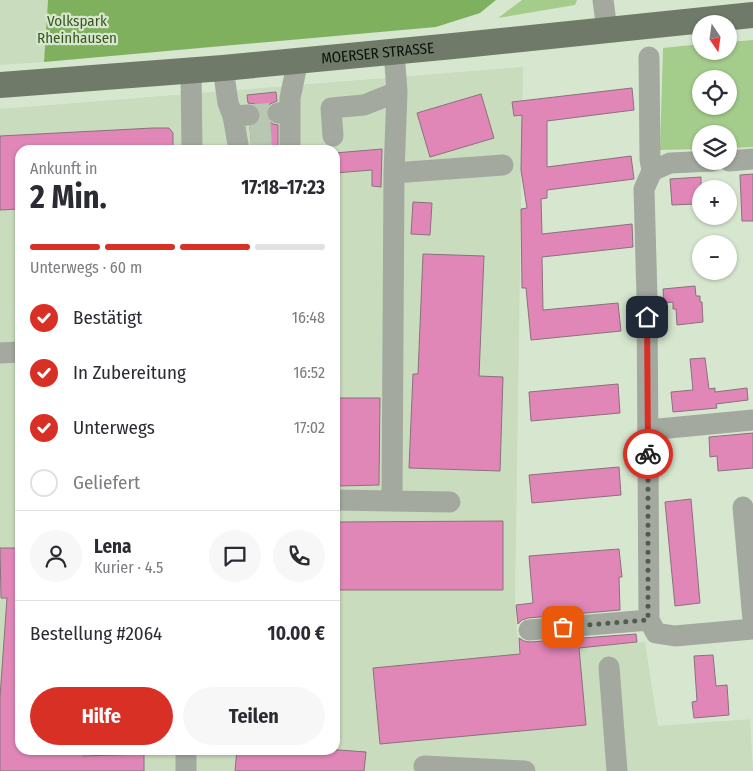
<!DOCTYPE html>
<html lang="de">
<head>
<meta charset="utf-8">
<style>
  :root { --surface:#fff; --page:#f7f7f7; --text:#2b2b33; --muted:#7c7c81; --line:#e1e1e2; --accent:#d93025 }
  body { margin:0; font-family:"Fira Sans Condensed",sans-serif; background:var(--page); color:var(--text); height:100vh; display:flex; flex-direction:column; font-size:19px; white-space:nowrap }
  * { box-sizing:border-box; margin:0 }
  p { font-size:16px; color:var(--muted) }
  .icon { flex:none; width:28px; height:28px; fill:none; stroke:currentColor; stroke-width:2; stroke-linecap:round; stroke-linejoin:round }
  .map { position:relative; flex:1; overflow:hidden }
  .details { position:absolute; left:15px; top:145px; width:325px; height:610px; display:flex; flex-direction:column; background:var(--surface); border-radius:15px; box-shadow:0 1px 4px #0004 }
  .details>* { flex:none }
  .needle { width:32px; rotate:167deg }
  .buttons { position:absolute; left:692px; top:15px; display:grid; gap:10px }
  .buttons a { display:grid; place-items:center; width:45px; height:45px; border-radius:50%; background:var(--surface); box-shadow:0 1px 4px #0004; font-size:25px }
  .pin { position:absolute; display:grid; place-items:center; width:42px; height:42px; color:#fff; margin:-21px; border-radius:10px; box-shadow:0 2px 8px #0006 }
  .courier { position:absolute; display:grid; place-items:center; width:50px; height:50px; margin:-25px; border:4px solid #d93025; border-radius:50%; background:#fff; color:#222; box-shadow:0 1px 6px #0007 }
  .head em { font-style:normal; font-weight:700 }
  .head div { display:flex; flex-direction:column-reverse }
  .head { display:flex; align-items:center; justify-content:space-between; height:85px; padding:0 15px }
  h1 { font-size:32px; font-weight:700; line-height:38px }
  .bar { display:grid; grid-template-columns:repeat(4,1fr); gap:8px 5px; align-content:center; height:60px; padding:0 15px }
  .bar i { height:6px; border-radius:4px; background:var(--line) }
  .bar .current { background:var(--accent) }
  .bar p { grid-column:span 4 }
  .line { display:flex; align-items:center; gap:12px; padding:0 15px; border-top:1px solid var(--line) }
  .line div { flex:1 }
  .round { display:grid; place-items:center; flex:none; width:52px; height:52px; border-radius:26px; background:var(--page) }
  ol { padding:0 15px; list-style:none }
  li { display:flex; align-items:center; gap:15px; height:55px }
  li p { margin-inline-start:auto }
  li .icon { padding:5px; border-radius:50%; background:var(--accent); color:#fff; stroke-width:4 }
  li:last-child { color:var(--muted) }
  li i { width:28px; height:28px; border:2px solid var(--line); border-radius:50% }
  .cta { display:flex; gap:10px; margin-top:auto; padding:10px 15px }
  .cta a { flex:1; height:58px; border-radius:30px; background:var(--accent); color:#fff; font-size:20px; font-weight:700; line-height:58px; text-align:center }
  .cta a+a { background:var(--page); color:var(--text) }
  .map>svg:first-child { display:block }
  .built { fill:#c9dcbd; fill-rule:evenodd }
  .green { fill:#a4cc8b; fill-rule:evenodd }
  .forest { fill:#7fb05e }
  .building { fill:#e187b8; stroke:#8a707d }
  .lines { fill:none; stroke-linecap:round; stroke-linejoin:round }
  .minor-tunnel { stroke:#b8c7b1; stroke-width:21; stroke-dasharray:21 11; stroke-linecap:butt }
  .minor { stroke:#a3a99f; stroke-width:21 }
  .major { stroke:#6f7a68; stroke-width:26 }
  .done { stroke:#525c4e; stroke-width:5; stroke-dasharray:0 9 }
  .route { stroke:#d93025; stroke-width:6 }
  .labels { text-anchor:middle; stroke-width:4.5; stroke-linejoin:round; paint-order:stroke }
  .park-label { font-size:15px; fill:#37571e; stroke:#d7e7cf }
  .street-label { font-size:15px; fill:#0b1108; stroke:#d7e7cf }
</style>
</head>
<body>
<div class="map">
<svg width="753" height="771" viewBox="0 0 753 771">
  <rect width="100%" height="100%" fill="#d7e7cf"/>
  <path class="built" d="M0,0H48L44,62L0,65Z
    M523,67L515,605L519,654L645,642L658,726L750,719L753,771H0V109ZM20,150H335V750H20Z"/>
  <path class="green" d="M522,0H577L575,5L498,18Z
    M753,40V147L729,148V134H701V149L660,150L663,48L701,44V51H729V42ZM701,79H729V106H701Z"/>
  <path class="forest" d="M48,0H496L480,13L436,27L44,62Z"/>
  <path class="building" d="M632,88L634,110L547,121V167L631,156L634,179L547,190V198L541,199L542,234L632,224L633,247L542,257L543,310L618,303L621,331L531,340L526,288H522L521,209L527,208L521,170L522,115L514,116L512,102Z
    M276,92L277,101L270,104L267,108L266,115L269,121L273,124L278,125V150H252L250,127L255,126L260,121L261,114L259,108L255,104L248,103L247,95Z
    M481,94L494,138L430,157L417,113Z
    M153,128H169L173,133V150H20V209L0,210V136Z
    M382,149L381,187L372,186V170L335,173V153Z
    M753,174V221H742L740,175Z
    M701,177V200H695V204L672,205L670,179Z
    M413,202L432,203L430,235L411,234Z
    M423,254L484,256L479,376L503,377L500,471L409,468L413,374H418Z
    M695,286L696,296H700V302H702L703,322L677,325L676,309H673V302L664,303L663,289Z
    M705,358L709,389L715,388V392L747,388L748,400L716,404L717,408L673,412L671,392L693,390L690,359Z
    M618,384L620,413L531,421L529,392Z
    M335,398H380L379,485L339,486V478H335Z
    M753,433V468L718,471L717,456L710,457L709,437Z
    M619,467L621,495L532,503L529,475Z
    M691,499L700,603L675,606L665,502Z
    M503,521V590H335V522Z
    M0,548H20V750H83V756L144,754V771H0V697L7,598H1Z
    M619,549L622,577H619L620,610L528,618L522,620L518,624L516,605L533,603L529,556Z
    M636,634L637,642L579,648L586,725L380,744L373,668L520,654L519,638L524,641L530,642Z
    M713,655L716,686L727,685L729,715L694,718L692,702L697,701L694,656Z
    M237,750H339L366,752L364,771H235Z"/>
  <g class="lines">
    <path class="minor-tunnel" d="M249,115L278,113
      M250,132L279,130
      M251,149L280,146"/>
    <path class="minor" d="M603,0L607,30
      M649,57L650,159L652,171L644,189L647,298L649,620L656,633L675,636L753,629
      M223,68L228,103L233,116L249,115
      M191,70L192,150
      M290,111V150
      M278,113L290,111V98L298,60
      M233,116L239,150
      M333,136L331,108L364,105L397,92L394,51
      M729,161L753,159
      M652,171L670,163L713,161
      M394,173L503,165
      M0,353L20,352
      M648,430L753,420
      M335,500L450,502
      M392,501L394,173L397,92
      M743,507L753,620
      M529,630L649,620
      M609,667L617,771
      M424,766L525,771
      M186,771V750"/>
    <path class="major" id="s1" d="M0,85L223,68L453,46L753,15"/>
  </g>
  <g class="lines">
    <path class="done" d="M563,627L648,620V454"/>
    <path class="route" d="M647,317L648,454"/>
  </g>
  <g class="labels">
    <g class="park-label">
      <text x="77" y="26">Volkspark<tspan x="77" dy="17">Rheinhausen</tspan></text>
    </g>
    <g class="street-label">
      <text dy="5" stroke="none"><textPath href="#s1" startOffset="379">MOERSER STRASSE</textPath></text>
    </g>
  </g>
</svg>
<div class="buttons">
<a><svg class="needle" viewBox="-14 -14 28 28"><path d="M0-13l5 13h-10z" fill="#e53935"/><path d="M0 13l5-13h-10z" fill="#7c7c81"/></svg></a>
<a><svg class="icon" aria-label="locate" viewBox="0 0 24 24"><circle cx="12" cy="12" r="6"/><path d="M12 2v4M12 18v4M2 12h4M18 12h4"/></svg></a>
<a><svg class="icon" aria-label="layers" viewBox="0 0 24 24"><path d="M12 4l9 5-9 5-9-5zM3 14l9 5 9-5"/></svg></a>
<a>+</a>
<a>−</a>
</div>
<div class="pin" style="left:563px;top:627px;background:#ea580c"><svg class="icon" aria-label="bag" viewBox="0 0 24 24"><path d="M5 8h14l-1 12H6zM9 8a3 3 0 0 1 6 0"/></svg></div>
<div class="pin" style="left:647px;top:317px;background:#1f2937"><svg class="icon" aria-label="home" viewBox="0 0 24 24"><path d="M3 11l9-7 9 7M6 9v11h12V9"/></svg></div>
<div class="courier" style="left:648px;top:454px"><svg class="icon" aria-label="bike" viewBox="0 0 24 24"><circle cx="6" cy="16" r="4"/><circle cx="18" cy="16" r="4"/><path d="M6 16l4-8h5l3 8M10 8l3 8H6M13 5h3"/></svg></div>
<section class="details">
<div class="head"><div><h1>2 Min.</h1><p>Ankunft in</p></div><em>17:18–17:23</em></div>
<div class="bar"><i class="current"></i><i class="current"></i><i class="current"></i><i></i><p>Unterwegs · 60 m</p></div>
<ol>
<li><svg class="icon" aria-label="check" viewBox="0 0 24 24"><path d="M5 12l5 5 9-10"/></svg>Bestätigt<p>16:48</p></li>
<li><svg class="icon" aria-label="check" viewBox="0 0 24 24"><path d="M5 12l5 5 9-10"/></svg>In Zubereitung<p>16:52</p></li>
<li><svg class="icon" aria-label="check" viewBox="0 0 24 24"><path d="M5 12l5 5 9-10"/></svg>Unterwegs<p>17:02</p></li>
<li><i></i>Geliefert</li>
</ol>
<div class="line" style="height:90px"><a class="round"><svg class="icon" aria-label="person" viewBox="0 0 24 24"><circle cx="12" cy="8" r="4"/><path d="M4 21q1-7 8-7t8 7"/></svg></a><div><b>Lena</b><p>Kurier · 4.5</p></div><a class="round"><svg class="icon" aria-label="chat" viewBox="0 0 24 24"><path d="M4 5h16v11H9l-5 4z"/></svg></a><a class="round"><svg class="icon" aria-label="phone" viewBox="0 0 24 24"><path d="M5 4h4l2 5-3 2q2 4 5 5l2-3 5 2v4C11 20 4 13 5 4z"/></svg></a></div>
<div class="line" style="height:65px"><div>Bestellung #2064</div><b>10.00 €</b></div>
<div class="cta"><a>Hilfe</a><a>Teilen</a></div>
</section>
</div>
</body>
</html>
